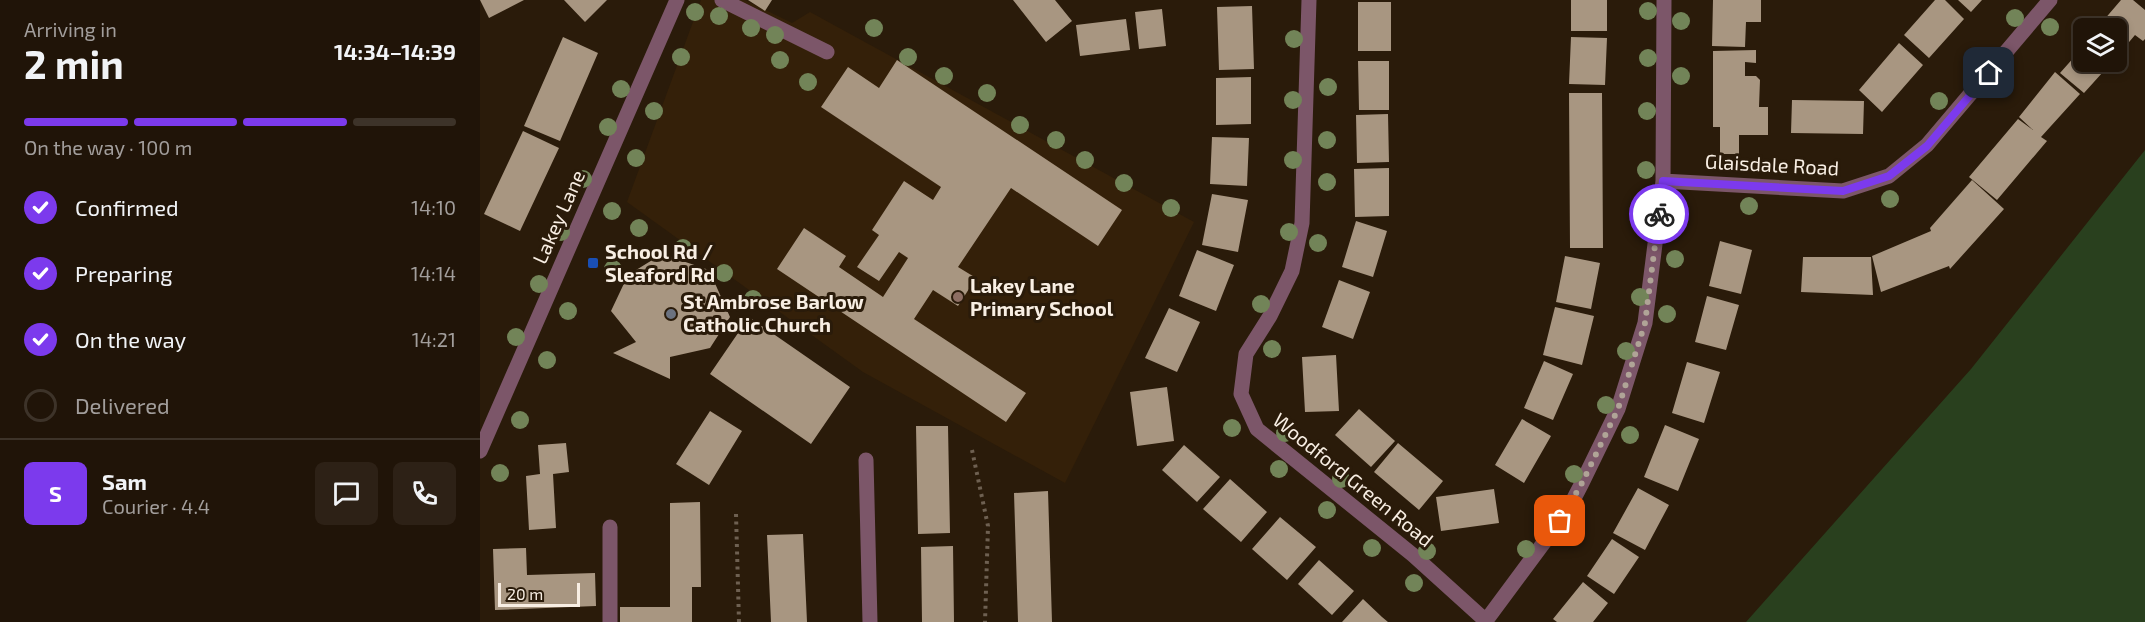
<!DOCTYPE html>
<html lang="en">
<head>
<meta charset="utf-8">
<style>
  :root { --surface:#201408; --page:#2d2116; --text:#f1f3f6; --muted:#a29e9c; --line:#3d3329; --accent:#7c3aed }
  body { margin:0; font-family:"Exo 2",sans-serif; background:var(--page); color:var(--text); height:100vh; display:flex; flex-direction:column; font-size:22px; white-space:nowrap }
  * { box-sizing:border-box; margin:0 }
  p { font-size:20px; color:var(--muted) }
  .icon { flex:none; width:33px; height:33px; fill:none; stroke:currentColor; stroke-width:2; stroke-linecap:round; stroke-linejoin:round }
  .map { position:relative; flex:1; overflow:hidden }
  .panel { display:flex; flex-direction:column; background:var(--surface); width:480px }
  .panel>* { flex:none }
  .fabs { position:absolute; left:1593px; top:18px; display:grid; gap:12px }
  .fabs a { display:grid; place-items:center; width:54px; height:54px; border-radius:9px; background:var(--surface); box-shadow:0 3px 9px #0003,0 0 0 2px var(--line); font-size:30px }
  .scale { position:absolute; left:18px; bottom:15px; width:82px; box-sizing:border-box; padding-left:6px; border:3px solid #f8eee3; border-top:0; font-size:16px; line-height:21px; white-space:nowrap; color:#f8eee3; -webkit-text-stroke:4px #2a1b0a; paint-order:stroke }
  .pin { position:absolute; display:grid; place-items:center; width:51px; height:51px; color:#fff; margin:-26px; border-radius:12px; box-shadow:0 3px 9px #0006 }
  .courier { position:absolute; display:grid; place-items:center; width:60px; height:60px; margin:-30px; border:4px solid #7c3aed; border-radius:50%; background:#fff; color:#222; box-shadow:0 2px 8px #0007 }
  .headline em { font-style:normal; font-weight:700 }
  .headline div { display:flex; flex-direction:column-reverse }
  .headline { display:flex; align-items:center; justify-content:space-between; height:102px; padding:0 24px }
  h1 { font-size:39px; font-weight:700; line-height:45px }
  .bar { display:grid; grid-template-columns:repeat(4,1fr); gap:9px 6px; align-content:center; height:72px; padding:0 24px }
  .bar i { height:8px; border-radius:4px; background:var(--line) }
  .bar .current { background:var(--accent) }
  .bar p { grid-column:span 4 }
  .line { display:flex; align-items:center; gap:15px; padding:0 24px; border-top:2px solid var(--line) }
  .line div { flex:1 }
  .round { display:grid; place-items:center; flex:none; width:63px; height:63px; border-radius:9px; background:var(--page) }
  ol { padding:0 24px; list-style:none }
  li { display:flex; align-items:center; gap:18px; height:66px }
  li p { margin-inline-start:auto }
  li .icon { padding:6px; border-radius:50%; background:var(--accent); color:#fff; stroke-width:4 }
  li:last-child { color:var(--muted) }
  li i { width:33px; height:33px; border:3px solid var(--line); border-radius:50% }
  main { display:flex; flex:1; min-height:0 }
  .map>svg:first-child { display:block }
  .built { fill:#342009 }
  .green { fill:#29401e }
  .building { fill:#a89681 }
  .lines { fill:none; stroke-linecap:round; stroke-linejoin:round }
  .path { stroke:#6e6051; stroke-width:4; stroke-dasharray:3 4.5; stroke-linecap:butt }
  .minor { stroke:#7c5669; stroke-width:15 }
  .tree { fill:#728458 }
  .done { stroke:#b0a497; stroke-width:6; stroke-dasharray:0 10.8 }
  .route { stroke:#7c3aed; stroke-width:8 }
  .transit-dot { fill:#1a4fb4; stroke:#2a1b0a; stroke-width:2 }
  .education-dot { fill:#8d6e63; stroke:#2a1b0a; stroke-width:2 }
  .worship-dot { fill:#6b7280; stroke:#2a1b0a; stroke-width:2 }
  .labels { text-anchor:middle; stroke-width:6; stroke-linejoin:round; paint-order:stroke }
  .street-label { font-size:20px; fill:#f8eee3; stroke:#2a1b0a }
  .poi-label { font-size:20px; font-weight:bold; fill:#f8eee3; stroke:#2a1b0a; text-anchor:start }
</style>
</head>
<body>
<main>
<section class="panel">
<div class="headline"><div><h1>2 min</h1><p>Arriving in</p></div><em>14:34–14:39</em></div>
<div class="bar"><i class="current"></i><i class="current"></i><i class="current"></i><i></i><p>On the way · 100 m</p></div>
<ol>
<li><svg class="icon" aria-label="check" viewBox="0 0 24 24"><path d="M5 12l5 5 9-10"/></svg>Confirmed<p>14:10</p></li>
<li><svg class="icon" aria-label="check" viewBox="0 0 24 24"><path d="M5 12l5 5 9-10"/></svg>Preparing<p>14:14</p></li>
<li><svg class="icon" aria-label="check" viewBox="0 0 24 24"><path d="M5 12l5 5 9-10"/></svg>On the way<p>14:21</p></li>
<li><i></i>Delivered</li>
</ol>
<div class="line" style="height:108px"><b class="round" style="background:var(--accent);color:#fff">S</b><div><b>Sam</b><p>Courier · 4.4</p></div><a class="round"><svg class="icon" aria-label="chat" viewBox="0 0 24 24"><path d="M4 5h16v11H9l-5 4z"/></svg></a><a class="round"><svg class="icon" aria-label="phone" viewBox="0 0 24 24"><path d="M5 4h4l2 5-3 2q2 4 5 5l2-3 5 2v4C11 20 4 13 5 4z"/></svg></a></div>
</section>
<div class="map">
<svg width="1665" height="622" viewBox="0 0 1665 622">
  <rect width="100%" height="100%" fill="#2a1b0a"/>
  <path class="built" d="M221,0H265L312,23L330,12L714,222L585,483L383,372L147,202Z"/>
  <path class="green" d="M1665,150V622H1266L1491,369Z"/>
  <path class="building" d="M0,0H44L9,18Z
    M84,0H127L105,22Z
    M268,0H292L285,11Z
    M533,0H575L592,21L566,42Z
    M1091,0H1127V31H1091Z
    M1233,0H1281V22H1266L1265,47L1232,46Z
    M1455,0H1465L1484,19L1449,58L1424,35Z
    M1478,0H1502L1491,12Z
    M1641,0H1653L1665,10V39L1663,41L1655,35L1639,54L1636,51V28H1617Z
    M878,2H911V51H878Z
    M772,6L774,69L739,70L737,7Z
    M682,9L686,46L659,49L655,12Z
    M646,19L650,50L600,56L596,25Z
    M83,37L118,53L80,141L44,126Z
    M1091,37L1127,38L1125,85L1089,84Z
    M1419,43L1443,65L1402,112L1379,90Z
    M1604,46V62H1632L1604,93L1580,73Z
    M1276,50V63L1265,62V76H1276L1280,80L1279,107H1288V135H1259V154H1240V127H1233V51Z
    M417,60L642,210L618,246L531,188L478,267L496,278L478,306L453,290L434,319L546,393L526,422L297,269L324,228L366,256L359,267L403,297L428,258L419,252L399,281L377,267L399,235L392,230L424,181L453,200L461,187L341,107L368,67L399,88Z
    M878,61H909V110H879Z
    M1575,72L1600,94L1561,137L1567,141L1517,200L1489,177L1538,119L1553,130L1539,117Z
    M771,77V124L736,125V78Z
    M1089,93H1122L1123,248H1090Z
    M1312,100L1384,101L1383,134L1311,133Z
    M908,114L909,162L877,163L876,115Z
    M43,131L79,148L40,231L4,214Z
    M732,137L769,138L767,186L730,184Z
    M909,168V216L875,217L874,169Z
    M1492,180L1524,209L1470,269L1469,266L1401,292L1392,256L1451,231L1450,228Z
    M732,194L768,200L758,252L722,245Z
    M876,221L907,231L893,277L862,267Z
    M1240,241L1272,250L1261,294L1229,286Z
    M717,250L754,265L736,311L699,296Z
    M182,254L229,270L250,317L230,348L190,357V379L133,353L156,342L131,311L148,275Z
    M1085,256L1120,263L1111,309L1076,302Z
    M1323,257H1391L1393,295L1321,292Z
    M859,280L890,292L873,339L842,327Z
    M1227,296L1259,305L1246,350L1215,342Z
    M1075,307L1114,316L1102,365L1063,355Z
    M689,308L720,322L697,372L665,358Z
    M269,317L370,387L331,444L230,374Z
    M856,355L859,411L825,412L822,357Z
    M1064,361L1093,374L1073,420L1044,408Z
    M1207,362L1240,372L1224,423L1192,413Z
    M687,387L694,441L657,446L650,392Z
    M879,409L915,441L891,467L855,435Z
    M230,411L262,431L229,485L196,464Z
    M1042,419L1071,436L1044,483L1015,465Z
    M1185,425L1219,439L1198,491L1164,477Z
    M436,426H468L470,533L438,534Z
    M86,443L89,472L73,474L76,528L49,530L46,476L60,474L58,445Z
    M918,443L963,481L939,510L894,472Z
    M704,445L740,477L717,502L682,470Z
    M750,479L787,512L761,542L723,509Z
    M1158,488L1189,505L1165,550L1133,533Z
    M1014,489L1019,523L961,531L956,497Z
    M568,491L572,622H538L534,493Z
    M220,502L221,587H212V622H140V607H190V503Z
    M800,517L836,547L807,580L772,549Z
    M323,534L327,622H291L287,535Z
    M1132,539L1159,557L1134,594L1107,576Z
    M473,546L474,622H442L441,547Z
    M46,548L47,575L115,573L116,606L15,610L13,549Z
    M839,560L874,591L852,615L818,584Z
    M1103,582L1128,603L1113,622H1077L1073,619Z
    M883,599L902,617L908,622H862Z"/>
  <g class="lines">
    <path class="path" d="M492,450L508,526L505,622
      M256,514L259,622"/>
    <path class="minor" d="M242,0L347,52
      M829,0L822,223L812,271L790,316L766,354L761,394L777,429L933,555L1006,621
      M1183,181L1363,191L1409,176L1447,145L1570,0
      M0,451L197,0
      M386,460L390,622
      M130,527V622
      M1005,622L1088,510L1102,483L1138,409L1165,323L1183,181L1184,0"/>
  </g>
  <g class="tree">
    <circle cx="1168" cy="11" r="9"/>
    <circle cx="215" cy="12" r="9"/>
    <circle cx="239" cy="16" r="9"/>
    <circle cx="1535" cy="18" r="9"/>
    <circle cx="1201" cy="21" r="9"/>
    <circle cx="1570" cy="27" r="9"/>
    <circle cx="271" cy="28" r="9"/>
    <circle cx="394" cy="28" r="9"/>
    <circle cx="295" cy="35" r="9"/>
    <circle cx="814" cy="39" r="9"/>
    <circle cx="201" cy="57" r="9"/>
    <circle cx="428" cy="57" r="9"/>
    <circle cx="1168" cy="58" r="9"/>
    <circle cx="300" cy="60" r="9"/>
    <circle cx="464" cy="76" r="9"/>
    <circle cx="1201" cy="76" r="9"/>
    <circle cx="328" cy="82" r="9"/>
    <circle cx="848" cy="87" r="9"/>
    <circle cx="141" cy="89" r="9"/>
    <circle cx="507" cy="93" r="9"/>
    <circle cx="813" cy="100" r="9"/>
    <circle cx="1459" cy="101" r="9"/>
    <circle cx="174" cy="111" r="9"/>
    <circle cx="1167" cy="111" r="9"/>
    <circle cx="540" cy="125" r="9"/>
    <circle cx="128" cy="127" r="9"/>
    <circle cx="576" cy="140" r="9"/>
    <circle cx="847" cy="140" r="9"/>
    <circle cx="156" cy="158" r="9"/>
    <circle cx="605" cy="160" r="9"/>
    <circle cx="813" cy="160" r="9"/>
    <circle cx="1166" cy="170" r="9"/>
    <circle cx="103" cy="179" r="9"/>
    <circle cx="847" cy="182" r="9"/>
    <circle cx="644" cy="183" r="9"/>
    <circle cx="1410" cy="199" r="9"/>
    <circle cx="1269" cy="206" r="9"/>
    <circle cx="691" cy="208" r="9"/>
    <circle cx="132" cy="211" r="9"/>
    <circle cx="159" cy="228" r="9"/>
    <circle cx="81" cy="232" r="9"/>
    <circle cx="809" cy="232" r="9"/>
    <circle cx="838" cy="243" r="9"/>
    <circle cx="203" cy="248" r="9"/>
    <circle cx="1195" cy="259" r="9"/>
    <circle cx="133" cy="269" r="9"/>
    <circle cx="244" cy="273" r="9"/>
    <circle cx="59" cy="284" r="9"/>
    <circle cx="1160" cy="297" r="9"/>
    <circle cx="273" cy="299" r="9"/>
    <circle cx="781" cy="304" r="9"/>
    <circle cx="88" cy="311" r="9"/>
    <circle cx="1187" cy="314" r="9"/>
    <circle cx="36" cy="337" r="9"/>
    <circle cx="792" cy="349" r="9"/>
    <circle cx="1146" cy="351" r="9"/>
    <circle cx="67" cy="360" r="9"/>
    <circle cx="1126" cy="405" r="9"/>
    <circle cx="40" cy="420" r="9"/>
    <circle cx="752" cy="428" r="9"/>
    <circle cx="805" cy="433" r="9"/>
    <circle cx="1150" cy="435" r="9"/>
    <circle cx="799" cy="469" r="9"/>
    <circle cx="20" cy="473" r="9"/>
    <circle cx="1094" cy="474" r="9"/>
    <circle cx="861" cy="479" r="9"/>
    <circle cx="847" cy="510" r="9"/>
    <circle cx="1093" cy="537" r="9"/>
    <circle cx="892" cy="548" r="9"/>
    <circle cx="1046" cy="549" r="9"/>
    <circle cx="947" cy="551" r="9"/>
    <circle cx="934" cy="583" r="9"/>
  </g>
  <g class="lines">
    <path class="done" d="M1080,521L1102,483L1138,409L1165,323L1179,214"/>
    <path class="route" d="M1179,214L1183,181L1363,191L1409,176L1447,146L1509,73"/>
  </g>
  <rect class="transit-dot" x="107" y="257" width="12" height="12" rx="3"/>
  <circle class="education-dot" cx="478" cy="297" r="6"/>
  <circle class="worship-dot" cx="191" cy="314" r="6"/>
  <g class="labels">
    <g class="street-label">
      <text transform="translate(1292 165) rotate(3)" y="7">Glaisdale Road</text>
      <text transform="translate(79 217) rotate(-66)" y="7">Lakey Lane</text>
      <text transform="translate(873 480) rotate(39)" y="7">Woodford Green Road</text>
    </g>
    <g class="poi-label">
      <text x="125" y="259">School Rd /<tspan x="125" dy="23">Sleaford Rd</tspan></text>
      <text x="490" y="293">Lakey Lane<tspan x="490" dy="23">Primary School</tspan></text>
      <text x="203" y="309">St Ambrose Barlow<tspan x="203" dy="23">Catholic Church</tspan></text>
    </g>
  </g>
</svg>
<div class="fabs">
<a><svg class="icon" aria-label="layers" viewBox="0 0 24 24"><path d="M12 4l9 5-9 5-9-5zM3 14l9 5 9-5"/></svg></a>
</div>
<div class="scale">20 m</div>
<div class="pin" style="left:1080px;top:521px;background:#ea580c"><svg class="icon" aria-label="bag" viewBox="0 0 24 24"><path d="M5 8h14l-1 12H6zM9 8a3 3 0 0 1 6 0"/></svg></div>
<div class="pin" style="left:1509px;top:73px;background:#1f2937"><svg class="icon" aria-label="home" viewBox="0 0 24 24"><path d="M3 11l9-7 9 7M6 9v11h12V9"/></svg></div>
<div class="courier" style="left:1179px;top:214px"><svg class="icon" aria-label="bike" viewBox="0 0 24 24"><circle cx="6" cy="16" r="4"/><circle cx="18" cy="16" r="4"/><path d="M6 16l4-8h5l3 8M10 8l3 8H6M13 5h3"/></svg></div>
</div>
</main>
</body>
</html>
